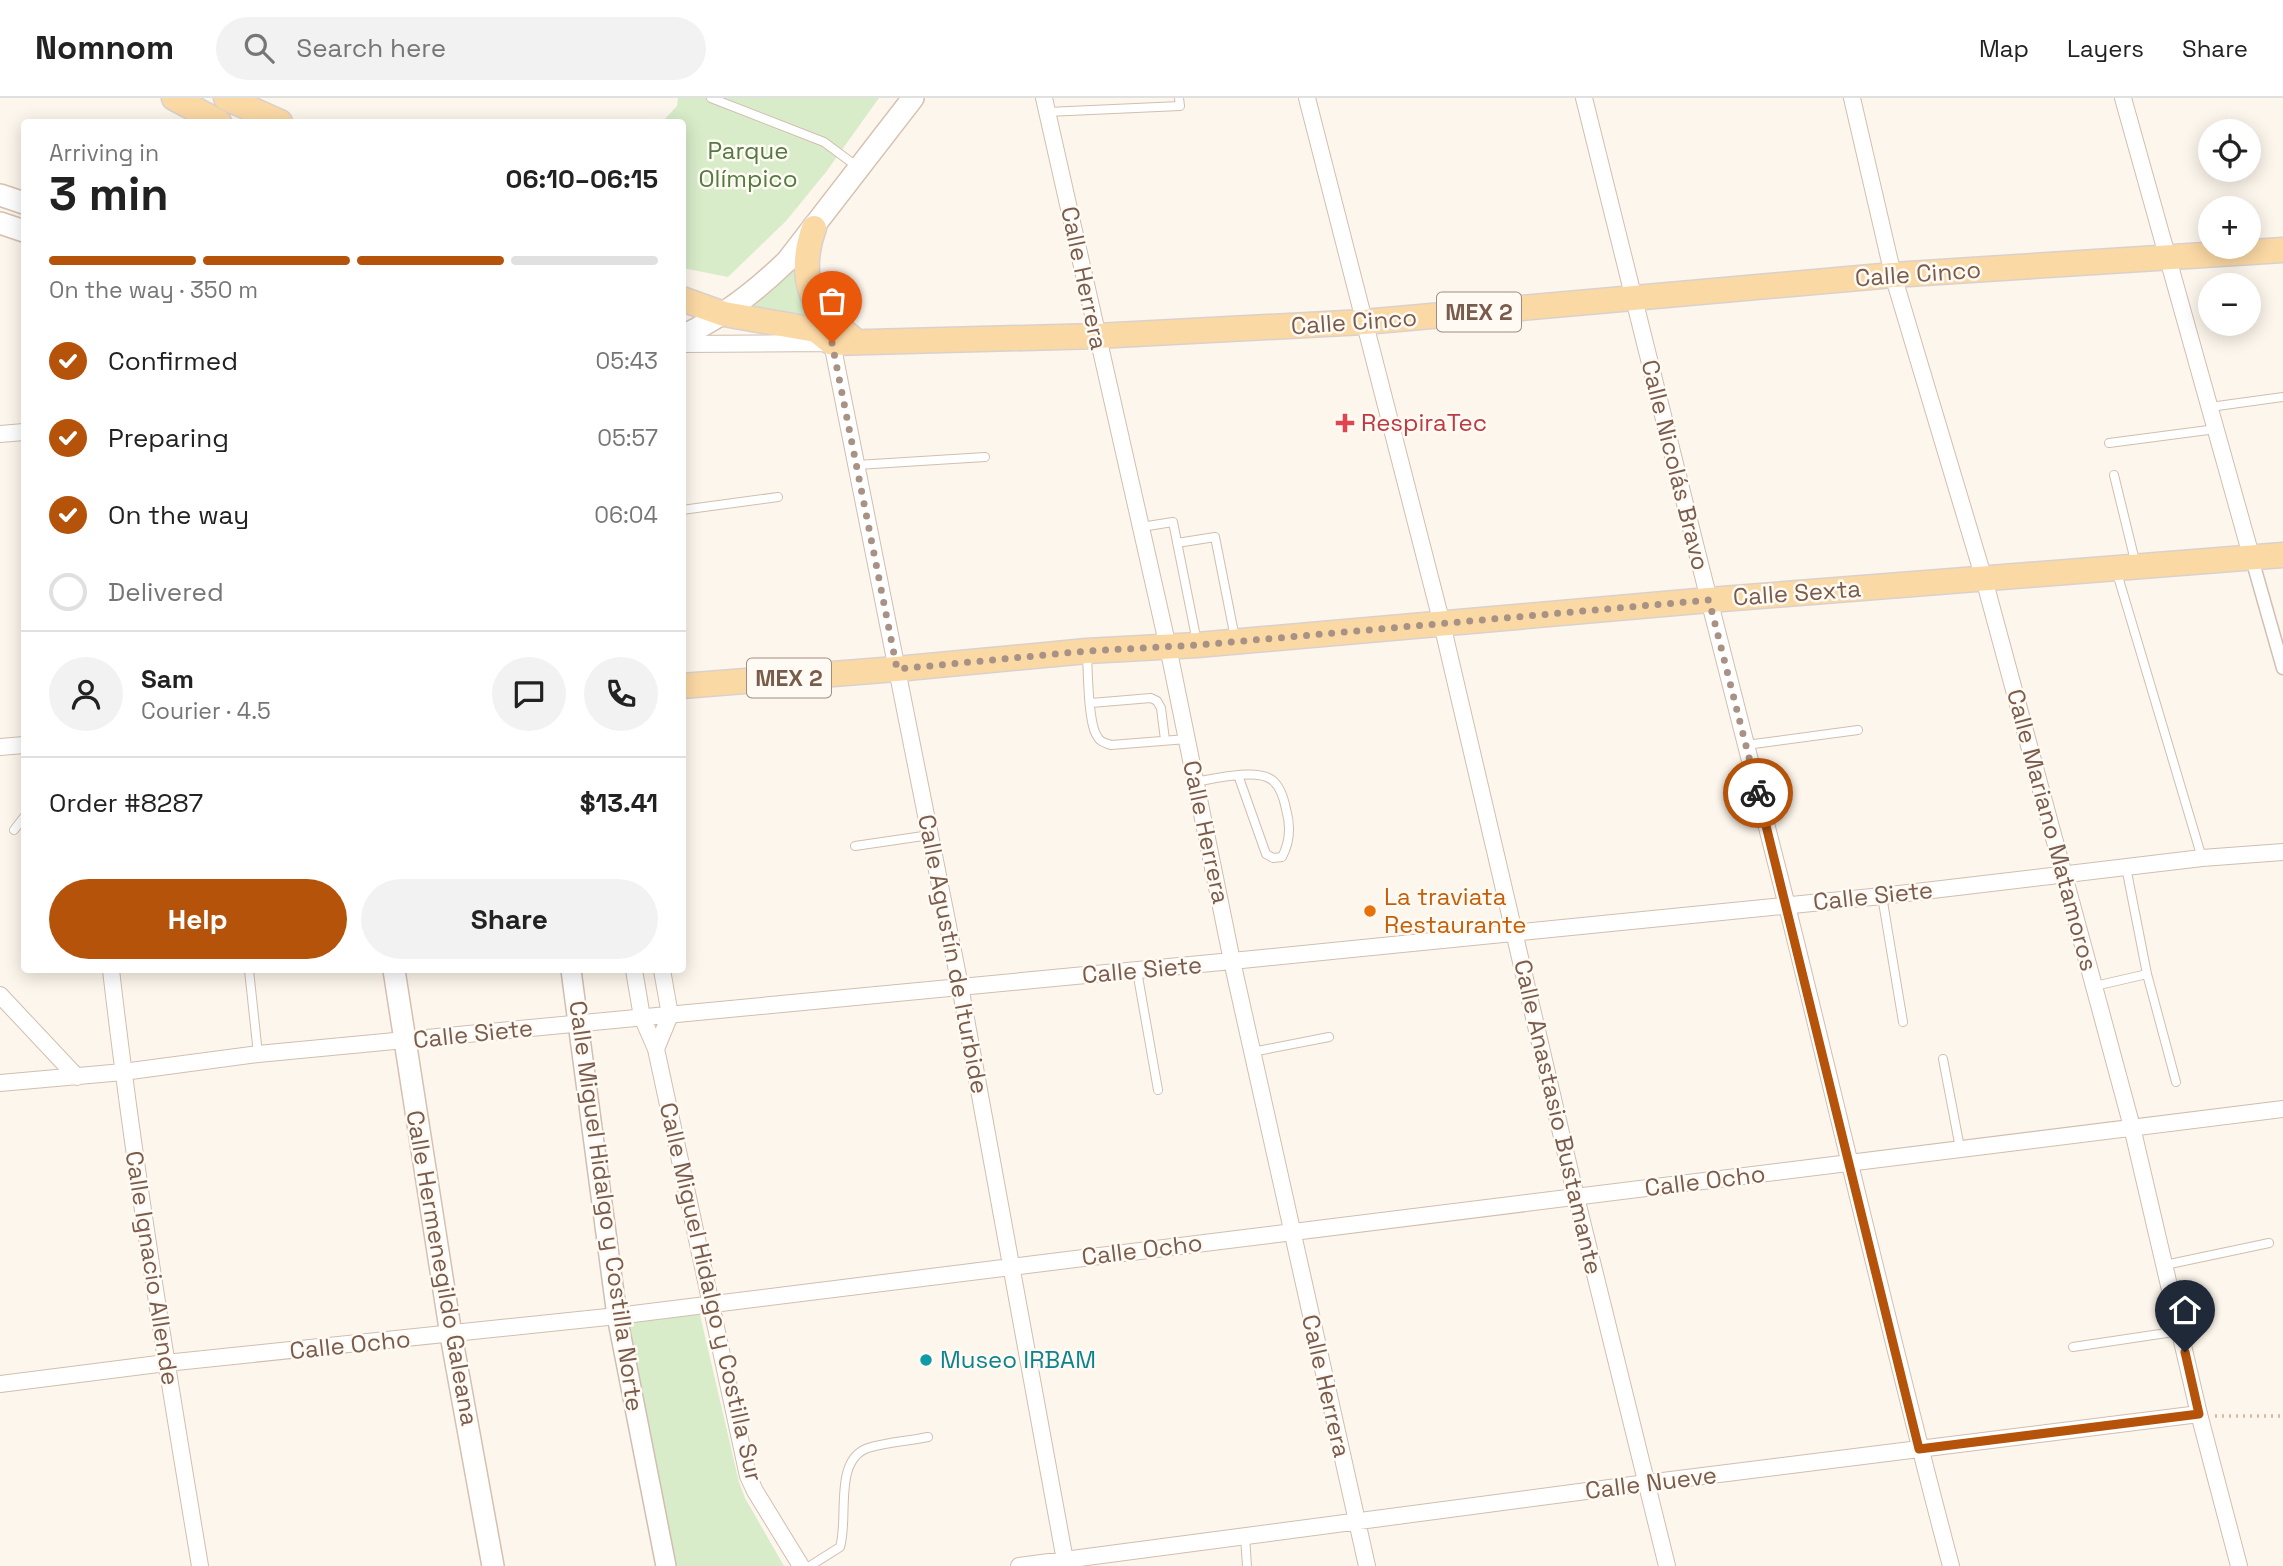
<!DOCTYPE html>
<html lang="en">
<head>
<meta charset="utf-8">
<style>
  :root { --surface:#fff; --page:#f2f2f2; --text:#222; --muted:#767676; --line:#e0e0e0; --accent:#b45309 }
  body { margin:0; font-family:"Space Grotesk",sans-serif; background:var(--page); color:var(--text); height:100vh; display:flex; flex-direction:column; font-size:26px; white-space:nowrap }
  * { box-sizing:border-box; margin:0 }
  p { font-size:23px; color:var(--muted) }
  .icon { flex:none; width:38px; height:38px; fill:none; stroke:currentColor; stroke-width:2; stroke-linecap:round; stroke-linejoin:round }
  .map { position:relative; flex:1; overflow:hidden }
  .drawer { position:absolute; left:21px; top:21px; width:665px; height:854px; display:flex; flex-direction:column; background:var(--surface); border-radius:7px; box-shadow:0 4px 18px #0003 }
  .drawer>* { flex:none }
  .tools { position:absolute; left:2198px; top:21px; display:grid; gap:14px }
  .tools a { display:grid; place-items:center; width:63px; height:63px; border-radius:50%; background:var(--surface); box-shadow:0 4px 18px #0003; font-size:35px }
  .pin { position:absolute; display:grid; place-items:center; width:60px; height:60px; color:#fff; margin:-72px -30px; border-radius:50% 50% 50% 0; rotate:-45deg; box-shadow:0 0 7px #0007 }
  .pin .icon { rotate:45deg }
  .courier { position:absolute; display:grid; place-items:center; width:70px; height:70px; margin:-35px; border:5px solid #b45309; border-radius:50%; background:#fff; color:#222; box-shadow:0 2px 9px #0007 }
  .overview em { font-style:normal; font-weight:700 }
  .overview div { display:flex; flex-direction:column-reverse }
  .overview { display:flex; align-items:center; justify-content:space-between; height:119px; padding:0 28px }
  h1 { font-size:46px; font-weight:700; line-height:52px }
  .bar { display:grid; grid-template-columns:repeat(4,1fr); gap:10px 7px; align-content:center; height:84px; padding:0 28px }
  .bar i { height:9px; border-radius:5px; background:var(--line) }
  .bar .active { background:var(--accent) }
  .bar p { grid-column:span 4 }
  .line { display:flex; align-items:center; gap:18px; padding:0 28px; border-top:2px solid var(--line) }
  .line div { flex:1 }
  .round { display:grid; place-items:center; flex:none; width:74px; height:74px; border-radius:37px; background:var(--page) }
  ol { padding:0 28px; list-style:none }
  li { display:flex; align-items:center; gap:21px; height:77px }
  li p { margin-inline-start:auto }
  li .icon { padding:7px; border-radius:50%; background:var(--accent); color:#fff; stroke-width:4 }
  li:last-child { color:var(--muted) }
  li i { width:38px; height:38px; border:4px solid var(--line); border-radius:50% }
  .primary-button { display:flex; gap:14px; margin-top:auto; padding:14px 28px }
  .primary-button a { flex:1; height:80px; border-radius:42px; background:var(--accent); color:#fff; font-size:28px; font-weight:700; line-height:80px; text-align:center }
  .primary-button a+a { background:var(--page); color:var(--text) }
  header { display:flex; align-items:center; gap:42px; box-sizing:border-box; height:98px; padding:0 35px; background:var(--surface); border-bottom:2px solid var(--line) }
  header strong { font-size:33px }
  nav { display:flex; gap:38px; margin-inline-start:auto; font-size:24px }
  .search { width:490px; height:63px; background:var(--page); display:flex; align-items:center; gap:18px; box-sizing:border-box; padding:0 24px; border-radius:38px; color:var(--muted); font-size:26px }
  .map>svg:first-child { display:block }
  .green { fill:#d8ecc9 }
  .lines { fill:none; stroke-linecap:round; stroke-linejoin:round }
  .service-casing { stroke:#d1beb0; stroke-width:10 }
  .pedestrian-casing { stroke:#d1beb0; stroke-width:15 }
  .minor-casing { stroke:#d1beb0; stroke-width:18 }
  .tertiary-casing { stroke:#d1beb0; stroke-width:22 }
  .secondary-casing { stroke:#d6c0b0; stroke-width:24 }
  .primary-casing { stroke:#dad1cd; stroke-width:27 }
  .path { stroke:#d9b8a5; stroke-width:3.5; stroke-dasharray:2 5; stroke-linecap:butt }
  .service { stroke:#fff; stroke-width:8 }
  .pedestrian { stroke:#fff; stroke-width:12 }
  .minor { stroke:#fff; stroke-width:16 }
  .tertiary { stroke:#fff; stroke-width:19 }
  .secondary { stroke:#fff; stroke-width:21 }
  .primary { stroke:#fbd9a5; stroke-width:24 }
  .done { stroke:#a89285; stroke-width:7; stroke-dasharray:0 12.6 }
  .route { stroke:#b45309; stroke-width:9 }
  .health-dot { fill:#e0444e; stroke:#fffaf3; stroke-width:2.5 }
  .food-dot { fill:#e8710a; stroke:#fffaf3; stroke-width:2.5 }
  .culture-dot { fill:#0f9aa8; stroke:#fffaf3; stroke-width:2.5 }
  .labels { text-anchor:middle; stroke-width:5; stroke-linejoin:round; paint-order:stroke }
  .shield { fill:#fffaf3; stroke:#a28b7f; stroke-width:2 }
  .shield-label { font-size:23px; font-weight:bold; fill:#7a5c4d }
  .park-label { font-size:24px; fill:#537a41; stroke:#fffaf3 }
  .street-label { font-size:24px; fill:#7a5c4d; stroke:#fffaf3 }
  .health-label { font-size:24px; fill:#be3a42; stroke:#fffaf3; text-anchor:start }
  .food-label { font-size:24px; fill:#c56008; stroke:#fffaf3; text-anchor:start }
  .culture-label { font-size:24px; fill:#0d838f; stroke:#fffaf3; text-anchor:start }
</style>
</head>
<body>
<header>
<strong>Nomnom</strong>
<div class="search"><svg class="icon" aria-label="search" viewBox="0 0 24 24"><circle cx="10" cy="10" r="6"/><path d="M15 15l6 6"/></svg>Search here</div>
<nav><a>Map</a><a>Layers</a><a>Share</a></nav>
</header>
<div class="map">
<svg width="2283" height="1468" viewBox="0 0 2283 1468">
  <rect width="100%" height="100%" fill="#fdf6ec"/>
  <path class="green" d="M678,0H879L826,74L786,123L728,179L683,170L682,24H662L677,8Z
    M796,168L814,225L741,211L787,179Z
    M700,1217L739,1384L745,1400L784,1468H670L620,1219Z"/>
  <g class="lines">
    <g class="service-casing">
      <path id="service" d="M711,0L824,44L859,70
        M1047,14L1180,8L1179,0
        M2210,309L2283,299
        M2109,345L2216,331
        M857,367L985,359
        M2114,377L2136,467
        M682,412L778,399
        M1141,429L1173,424L1197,544
        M1177,445L1215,439L1235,540
        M2117,475L2202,760
        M1087,557C1088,575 1088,625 1097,638C1100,644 1105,645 1111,647L1187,641
        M1091,605L1151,600L1157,603L1161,610L1165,642
        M1746,647L1858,632
        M1195,684C1213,681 1257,670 1272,682C1280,688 1284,701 1286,711C1291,728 1290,744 1282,759L1273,760L1266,756L1238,677
        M14,732L24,719
        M855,748L930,737
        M2126,769L2147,876
        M1882,798L1903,924
        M249,872L258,956
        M1137,873L1158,992
        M2095,888L2147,876L2176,984
        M1252,954L1329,939
        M1943,961L1960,1050
        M2165,1167L2269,1145
        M2073,1249L2180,1233
        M1245,1439L1247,1468
        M810,1468L840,1449C849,1420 833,1362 868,1350C887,1344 909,1343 928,1339"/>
    </g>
    <g class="pedestrian-casing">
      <path id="pedestrian" d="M2252,461L2283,570"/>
    </g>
    <g class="minor-casing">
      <path id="minor" d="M1044,0L1168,549L1232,863L1367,1468
        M1307,0L1442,526L1576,1099L1667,1468
        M1584,0C1649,269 1718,536 1786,804C1841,1025 1892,1247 1951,1468
        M1852,0L1893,177L1984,481L2132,1029L2199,1316L2239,1468
        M2123,0L2252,461
        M682,246L832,245L960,888L1066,1468
        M0,336L24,334
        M0,649L24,647
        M111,872C134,1071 167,1270 200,1468
        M634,872L642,919L656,951L748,1378L755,1393L801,1468
        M0,897L77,979
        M656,951L670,917L662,872
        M0,985L123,974L258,956L1232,863L1882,798L2202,760L2283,754
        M0,1286L166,1265L617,1218L2283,1011
        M1019,1468L1647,1385L2199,1316"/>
    </g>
    <g class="tertiary-casing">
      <path id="tertiary" d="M571,872L617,1218L666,1468"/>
    </g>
    <g class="secondary-casing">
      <path id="secondary" d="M0,97L24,105
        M0,125L24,133
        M682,238C722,220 756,193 787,163L913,0
        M394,872L451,1237L493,1468"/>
    </g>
    <g class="primary-casing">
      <path id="primary" d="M174,0L219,24
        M226,0L280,24
        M814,130C802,163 804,197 830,223C837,229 845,234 852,240
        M682,201L724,216L816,232L832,245L1097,238L1364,224L1893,177L2283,152
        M682,588L896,571L1087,553L1197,547L1709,502L2283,457"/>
    </g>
    <path class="path" d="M2215,1318H2283"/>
    <use href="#service" class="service"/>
    <use href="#pedestrian" class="pedestrian"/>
    <use href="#minor" class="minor"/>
    <use href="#tertiary" class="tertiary"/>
    <use href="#secondary" class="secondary"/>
    <use href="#primary" class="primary"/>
  </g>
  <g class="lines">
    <path class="done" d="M832,245L897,571L1087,553L1198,547L1709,502L1758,695"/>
    <path class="route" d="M1758,695L1919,1351L2199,1316L2185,1254"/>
  </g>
  <path class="health-dot" d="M1341.5 314.5h7v7h7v7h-7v7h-7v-7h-7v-7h7z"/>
  <circle class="food-dot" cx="1370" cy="813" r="7"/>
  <circle class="culture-dot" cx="926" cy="1262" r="7"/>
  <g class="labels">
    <g class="shield">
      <rect x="1437" y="194.5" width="84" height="39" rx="5"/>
      <rect x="747" y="560.5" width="84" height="39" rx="5"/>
    </g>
    <g class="shield-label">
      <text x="1479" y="222">MEX 2</text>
      <text x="789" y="588">MEX 2</text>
    </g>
    <g class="park-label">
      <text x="748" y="61">Parque<tspan x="748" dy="28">Olímpico</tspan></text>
    </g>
    <g class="street-label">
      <text transform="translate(1918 176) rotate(-4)" y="8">Calle Cinco</text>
      <text transform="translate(1084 180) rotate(78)" y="8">Calle Herrera</text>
      <text transform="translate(1354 224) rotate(-4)" y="8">Calle Cinco</text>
      <text transform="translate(1675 367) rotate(76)" y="8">Calle Nicolás Bravo</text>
      <text transform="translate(1797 495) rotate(-4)" y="8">Calle Sexta</text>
      <text transform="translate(2052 732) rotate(75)" y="8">Calle Mariano Matamoros</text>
      <text transform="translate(1206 734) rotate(78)" y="8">Calle Herrera</text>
      <text transform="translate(1873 798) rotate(-6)" y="8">Calle Siete</text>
      <text transform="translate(953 856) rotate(79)" y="8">Calle Agustín de Iturbide</text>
      <text transform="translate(1142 872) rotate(-5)" y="8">Calle Siete</text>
      <text transform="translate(473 936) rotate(-6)" y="8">Calle Siete</text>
      <text transform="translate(1558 1019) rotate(77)" y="8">Calle Anastasio Bustamante</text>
      <text transform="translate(1705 1083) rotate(-7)" y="8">Calle Ocho</text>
      <text transform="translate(606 1108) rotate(82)" y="8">Calle Miguel Hidalgo y Costilla Norte</text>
      <text transform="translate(1142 1152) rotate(-7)" y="8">Calle Ocho</text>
      <text transform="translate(152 1170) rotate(81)" y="8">Calle Ignacio Allende</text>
      <text transform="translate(442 1170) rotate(80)" y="8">Calle Hermenegildo Galeana</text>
      <text transform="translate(711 1194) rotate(77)" y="8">Calle Miguel Hidalgo y Costilla Sur</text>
      <text transform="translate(350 1247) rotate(-6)" y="8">Calle Ocho</text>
      <text transform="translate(1326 1288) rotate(77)" y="8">Calle Herrera</text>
      <text transform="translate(1651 1385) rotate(-7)" y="8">Calle Nueve</text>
    </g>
    <g class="health-label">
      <text x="1361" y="333">RespiraTec</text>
    </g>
    <g class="food-label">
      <text x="1384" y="807">La traviata<tspan x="1384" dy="28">Restaurante</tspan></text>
    </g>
    <g class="culture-label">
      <text x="940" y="1270">Museo IRBAM</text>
    </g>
  </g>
</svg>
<div class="tools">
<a><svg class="icon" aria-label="locate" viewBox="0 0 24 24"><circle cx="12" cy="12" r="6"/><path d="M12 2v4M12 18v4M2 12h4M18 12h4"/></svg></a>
<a>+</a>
<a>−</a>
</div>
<div class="pin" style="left:832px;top:245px;background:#ea580c"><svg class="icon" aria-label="bag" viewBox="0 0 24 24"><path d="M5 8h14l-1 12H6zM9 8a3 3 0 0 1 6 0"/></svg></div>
<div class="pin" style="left:2185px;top:1254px;background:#1f2937"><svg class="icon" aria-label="home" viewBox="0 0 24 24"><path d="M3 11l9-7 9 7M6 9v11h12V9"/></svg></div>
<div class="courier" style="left:1758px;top:695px"><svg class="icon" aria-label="bike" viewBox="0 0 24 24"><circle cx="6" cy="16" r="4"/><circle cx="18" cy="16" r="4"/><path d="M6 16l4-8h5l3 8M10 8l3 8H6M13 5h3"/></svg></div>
<section class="drawer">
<div class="overview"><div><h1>3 min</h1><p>Arriving in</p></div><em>06:10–06:15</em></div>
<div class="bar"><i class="active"></i><i class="active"></i><i class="active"></i><i></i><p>On the way · 350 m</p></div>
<ol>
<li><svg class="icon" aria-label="check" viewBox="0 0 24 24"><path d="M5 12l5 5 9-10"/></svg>Confirmed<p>05:43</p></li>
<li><svg class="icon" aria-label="check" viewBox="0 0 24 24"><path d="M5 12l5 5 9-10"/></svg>Preparing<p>05:57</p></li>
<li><svg class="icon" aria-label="check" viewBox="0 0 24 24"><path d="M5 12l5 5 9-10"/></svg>On the way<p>06:04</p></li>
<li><i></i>Delivered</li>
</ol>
<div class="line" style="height:126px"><a class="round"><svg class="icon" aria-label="person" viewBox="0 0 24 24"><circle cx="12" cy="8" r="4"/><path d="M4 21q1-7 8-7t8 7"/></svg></a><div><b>Sam</b><p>Courier · 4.5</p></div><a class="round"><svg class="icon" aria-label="chat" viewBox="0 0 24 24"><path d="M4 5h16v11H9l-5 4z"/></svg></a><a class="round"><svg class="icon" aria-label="phone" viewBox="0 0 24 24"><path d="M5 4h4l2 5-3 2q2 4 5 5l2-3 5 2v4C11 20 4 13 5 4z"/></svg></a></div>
<div class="line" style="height:91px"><div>Order #8287</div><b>$13.41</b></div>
<div class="primary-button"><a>Help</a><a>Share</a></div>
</section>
</div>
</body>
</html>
